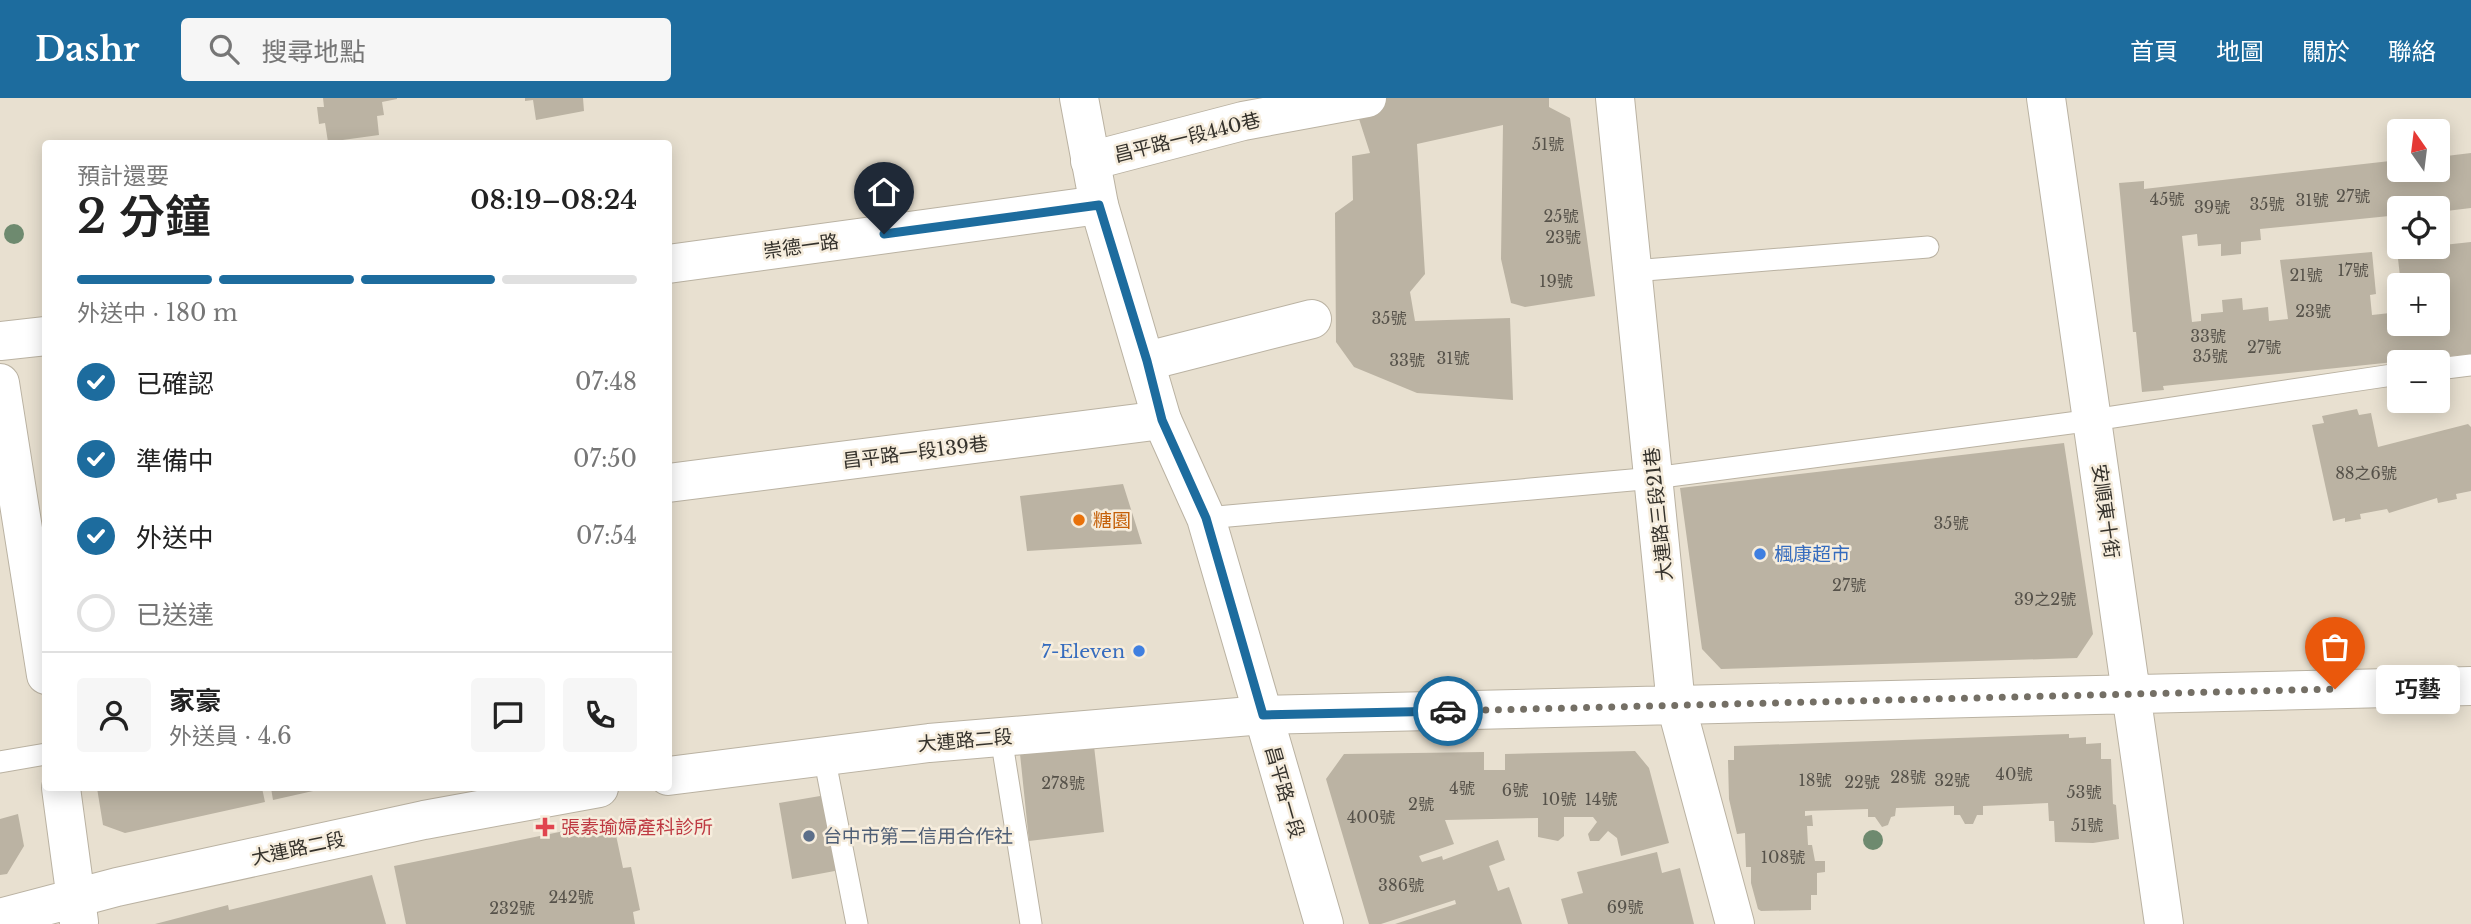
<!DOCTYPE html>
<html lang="zh-TW">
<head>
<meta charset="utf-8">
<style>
  :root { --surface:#fff; --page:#f6f6f6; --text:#222; --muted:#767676; --line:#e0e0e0; --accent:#1d6c9e }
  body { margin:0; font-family:"Libre Baskerville","Noto Sans TC",serif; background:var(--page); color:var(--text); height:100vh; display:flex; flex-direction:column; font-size:26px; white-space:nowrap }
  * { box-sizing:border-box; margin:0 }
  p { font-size:23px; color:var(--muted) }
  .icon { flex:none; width:38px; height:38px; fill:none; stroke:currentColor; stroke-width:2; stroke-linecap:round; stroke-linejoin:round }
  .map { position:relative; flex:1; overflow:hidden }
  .panel { position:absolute; left:42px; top:42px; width:630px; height:651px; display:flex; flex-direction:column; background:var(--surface); border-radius:7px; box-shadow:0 4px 18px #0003 }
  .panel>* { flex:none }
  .needle { width:46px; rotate:346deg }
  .fabs { position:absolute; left:2387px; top:21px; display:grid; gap:14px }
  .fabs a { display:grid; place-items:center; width:63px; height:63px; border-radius:7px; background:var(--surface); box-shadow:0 4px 18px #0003; font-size:35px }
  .pin { position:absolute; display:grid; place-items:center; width:60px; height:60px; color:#fff; margin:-72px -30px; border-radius:50% 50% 50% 0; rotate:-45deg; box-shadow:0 0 7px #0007 }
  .pin .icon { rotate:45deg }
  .courier { position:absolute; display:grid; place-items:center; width:70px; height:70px; margin:-35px; border:5px solid #1d6c9e; border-radius:50%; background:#fff; color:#222; box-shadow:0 2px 9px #0007 }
  .bubble { position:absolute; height:49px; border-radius:7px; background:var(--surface); box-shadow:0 4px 18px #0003; font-size:23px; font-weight:600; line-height:49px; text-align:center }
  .overview em { font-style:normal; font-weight:600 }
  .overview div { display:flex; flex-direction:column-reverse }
  .overview { display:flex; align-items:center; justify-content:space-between; height:119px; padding:0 35px }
  h1 { font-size:46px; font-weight:600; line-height:52px }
  .bar { display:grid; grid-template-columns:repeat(4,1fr); gap:10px 7px; align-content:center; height:84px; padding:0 35px }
  .bar i { height:9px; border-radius:5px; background:var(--line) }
  .bar .current { background:var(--accent) }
  .bar p { grid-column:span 4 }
  .line { display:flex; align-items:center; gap:18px; padding:0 35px; border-top:2px solid var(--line) }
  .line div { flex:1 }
  .round { display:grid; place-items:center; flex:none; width:74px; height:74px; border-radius:7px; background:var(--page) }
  ol { padding:0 35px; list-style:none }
  li { display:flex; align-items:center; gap:21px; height:77px }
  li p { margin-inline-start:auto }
  li .icon { padding:7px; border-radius:50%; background:var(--accent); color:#fff; stroke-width:4 }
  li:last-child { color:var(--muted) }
  li i { width:38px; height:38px; border:4px solid var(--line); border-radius:50% }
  header { display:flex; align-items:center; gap:42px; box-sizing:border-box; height:98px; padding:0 35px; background:var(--accent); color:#fff }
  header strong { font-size:33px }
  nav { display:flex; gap:38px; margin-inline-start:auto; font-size:24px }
  .search { width:490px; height:63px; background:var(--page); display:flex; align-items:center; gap:18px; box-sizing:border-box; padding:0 24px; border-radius:7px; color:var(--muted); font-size:26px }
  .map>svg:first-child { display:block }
  .building { fill:#bbb3a3 }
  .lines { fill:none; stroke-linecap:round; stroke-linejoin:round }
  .lane-casing { stroke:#bab2a2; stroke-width:23 }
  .street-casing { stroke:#bab2a2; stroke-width:40 }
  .secondary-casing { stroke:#bab2a2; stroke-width:40 }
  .lane { stroke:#fff; stroke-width:21 }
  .street { stroke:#fff; stroke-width:38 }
  .secondary { stroke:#fff; stroke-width:38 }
  .tree { fill:#6e8a6f }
  .done { stroke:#746f65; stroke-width:7; stroke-dasharray:0 12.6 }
  .route { stroke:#1d6c9e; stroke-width:9 }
  .food-dot { fill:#e8710a; stroke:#f6eddd; stroke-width:2.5 }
  .shop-dot { fill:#3f7fe0; stroke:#f6eddd; stroke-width:2.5 }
  .health-dot { fill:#e0444e; stroke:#f6eddd; stroke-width:2.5 }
  .service-dot { fill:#5c6f8a; stroke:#f6eddd; stroke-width:2.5 }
  .labels { text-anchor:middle; stroke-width:5; stroke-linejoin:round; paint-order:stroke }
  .number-label { font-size:16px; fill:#56524a }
  .street-label { font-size:19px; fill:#35322c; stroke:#f6eddd }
  .food-label { font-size:19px; fill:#c56008; stroke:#f6eddd; text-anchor:start }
  .shop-label { font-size:19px; fill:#366cbe; stroke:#f6eddd; text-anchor:start }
  .health-label { font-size:19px; fill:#be3a42; stroke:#f6eddd; text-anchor:start }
  .service-label { font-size:19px; fill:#4e5e75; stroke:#f6eddd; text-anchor:start }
</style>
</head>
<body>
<header>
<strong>Dashr</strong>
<div class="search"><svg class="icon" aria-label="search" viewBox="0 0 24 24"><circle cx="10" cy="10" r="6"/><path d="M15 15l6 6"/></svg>搜尋地點</div>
<nav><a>首頁</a><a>地圖</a><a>關於</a><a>聯絡</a></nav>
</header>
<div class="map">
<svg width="2471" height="826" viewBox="0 0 2471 826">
  <rect width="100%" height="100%" fill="#e8e0d0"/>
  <path class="building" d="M323,0H397V1L382,4L384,17L377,18L379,37L328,44L325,25L319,26L317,9H324Z
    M525,0H583L584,13L536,22L533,2L525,3Z
    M1371,0H1549V9L1570,20L1595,198L1525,209L1511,205L1501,161L1503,27L1417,46L1425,176L1410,194L1415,223L1510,220L1513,302L1417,295L1354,269L1336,244L1335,115L1353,102L1352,58L1370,55L1359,21L1370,12Z
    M2471,55V110L2438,114V110H2399V117L2260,131L2261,142L2241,144V156L2221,158V146L2198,148L2197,136L2182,138L2192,224L2201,223V216L2223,214L2222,202L2242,200L2243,212L2268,209L2269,223L2288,221L2280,162L2372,154L2376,196L2370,197L2372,217L2399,214V226H2438V187H2401L2397,152L2471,144V256L2163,288L2164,292L2142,294L2136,234H2133L2119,85L2144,83V91L2399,62V72H2438V59Z
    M2357,311L2359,317L2371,315L2378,349L2468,326L2471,329V393L2456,396L2457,401L2438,405L2437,400L2389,415L2387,411L2360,416L2361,421L2345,424V420L2333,423L2312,327L2324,325L2322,318Z
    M2064,345L2093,536L2077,560L1721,571L1702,551L1680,390Z
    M1123,386L1142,446L1027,453L1020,398Z
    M2069,636V640L2086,639V646L2101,645V661H2111L2113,706L2116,707L2119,741L2093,745L2055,744L2054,723H2049L2048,705L1983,708V717H1977L1973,726H1965L1960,717H1954V708L1896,710L1895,718L1891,719L1888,727L1882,729L1875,719H1868V711L1805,713V718L1812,717L1813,728H1807L1808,747H1812L1815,763H1825V774L1817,775V797H1811V812L1761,813L1758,811L1751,785V769H1746L1745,735L1737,736L1729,701L1728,662H1734V648Z
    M1094,648L1104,734L1029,743L1020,656Z
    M1635,653L1649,670L1669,745L1621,758L1617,740L1608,733L1599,743H1590L1588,736L1597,724L1593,719H1564V738L1558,743L1538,739V720L1445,722L1454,746L1419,758L1422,764L1442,758L1443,762L1498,742L1505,762L1489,768L1498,793L1509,789L1522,826H1395L1456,806L1455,802L1381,826H1369L1326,681L1344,656L1484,654V672H1505V656Z
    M97,690H262L265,704L125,735L103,727Z
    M271,690H322V691L273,702Z
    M826,697L840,772L792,781L779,705Z
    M18,716L24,748L7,776L0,777V721Z
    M613,723L623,770L631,769L640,812L633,814L635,826H406L394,768Z
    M1657,754L1662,775L1680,770L1694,826H1568L1561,801L1583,795L1577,774Z
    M372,777L386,826H155L228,807L229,812Z"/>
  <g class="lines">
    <g class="lane-casing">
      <path id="lane" d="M1633,173L1928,149
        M2438,271L2471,267
        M1206,420L1654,380L2093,322L2399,276
        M1001,639L1031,826
        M824,658L857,826
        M0,664L46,656"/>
    </g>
    <g class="street-casing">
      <path id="street" d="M1615,0L1676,607L1735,826
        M2046,0L2164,826
        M1090,63L1243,23L1367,0
        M668,166L1099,107
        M0,243L46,238
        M1147,263L1312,221
        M0,285L46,577
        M668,385L1162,322
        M668,678L929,645L1263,617L2471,588
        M61,690L79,824
        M0,820L117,789L424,722L599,690"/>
    </g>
    <g class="secondary-casing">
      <path id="secondary" d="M1079,0L1099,107L1162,322L1206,420L1324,826"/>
    </g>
    <use href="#lane" class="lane"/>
    <use href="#street" class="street"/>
    <use href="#secondary" class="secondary"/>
  </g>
  <g class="tree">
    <circle cx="14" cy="136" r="10"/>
    <circle cx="1873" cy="742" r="10"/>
  </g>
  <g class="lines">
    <path class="done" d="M1448,613L2335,591"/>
    <path class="route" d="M884,136L1099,107L1147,263L1162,322L1206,420L1263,617L1448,613"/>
  </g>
  <circle class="food-dot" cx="1079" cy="422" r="7"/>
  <g class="shop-dot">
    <circle cx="1760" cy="456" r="7"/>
    <circle cx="1139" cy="553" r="7"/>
  </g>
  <path class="health-dot" d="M541.5 718.5h7v7h7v7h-7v7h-7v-7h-7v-7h7z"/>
  <circle class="service-dot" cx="809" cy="738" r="7"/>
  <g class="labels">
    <g class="number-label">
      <text x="1548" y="52">51號</text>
      <text x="2353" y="104">27號</text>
      <text x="2167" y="107">45號</text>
      <text x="2312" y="108">31號</text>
      <text x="2267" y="112">35號</text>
      <text x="2212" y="115">39號</text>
      <text x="1561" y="124">25號</text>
      <text x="1563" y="145">23號</text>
      <text x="2353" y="178">17號</text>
      <text x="2306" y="183">21號</text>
      <text x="1556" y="189">19號</text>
      <text x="2313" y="219">23號</text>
      <text x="1389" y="226">35號</text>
      <text x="2208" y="244">33號</text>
      <text x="2264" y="255">27號</text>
      <text x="2210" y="264">35號</text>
      <text x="1453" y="266">31號</text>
      <text x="1407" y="268">33號</text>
      <text x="2366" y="381">88之6號</text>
      <text x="1951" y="431">35號</text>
      <text x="1849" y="493">27號</text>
      <text x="2045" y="507">39之2號</text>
      <text x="2014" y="682">40號</text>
      <text x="1908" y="685">28號</text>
      <text x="1815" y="688">18號</text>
      <text x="1952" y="688">32號</text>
      <text x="1862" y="690">22號</text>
      <text x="1063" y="691">278號</text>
      <text x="1462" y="696">4號</text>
      <text x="1515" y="698">6號</text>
      <text x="2084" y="700">53號</text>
      <text x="1559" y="707">10號</text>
      <text x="1601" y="707">14號</text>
      <text x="1421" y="712">2號</text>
      <text x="1371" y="725">400號</text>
      <text x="2087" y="733">51號</text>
      <text x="1783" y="765">108號</text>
      <text x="1401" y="793">386號</text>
      <text x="571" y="805">242號</text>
      <text x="1625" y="815">69號</text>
      <text x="512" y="816">232號</text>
    </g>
    <g class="street-label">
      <text transform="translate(1187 39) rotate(-14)" y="7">昌平路一段440巷</text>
      <text transform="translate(801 148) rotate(-8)" y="7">崇德一路</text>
      <text transform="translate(915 354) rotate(-7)" y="7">昌平路一段139巷</text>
      <text transform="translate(2106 413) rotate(82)" y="7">安順東十街</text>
      <text transform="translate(1658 416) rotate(-96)" y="7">大連路三段21巷</text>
      <text transform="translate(965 642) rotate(-5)" y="7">大連路二段</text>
      <text transform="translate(1285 694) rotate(74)" y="7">昌平路一段</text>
      <text transform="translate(298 750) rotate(-12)" y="7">大連路二段</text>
    </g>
    <g class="food-label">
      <text x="1093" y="429">糖園</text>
    </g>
    <g class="shop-label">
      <text x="1774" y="463">楓康超市</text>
      <text x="1125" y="560" text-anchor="end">7-Eleven</text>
    </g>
    <g class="health-label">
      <text x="561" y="736">張素瑜婦產科診所</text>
    </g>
    <g class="service-label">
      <text x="823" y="745">台中市第二信用合作社</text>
    </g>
  </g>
</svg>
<div class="fabs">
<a><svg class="needle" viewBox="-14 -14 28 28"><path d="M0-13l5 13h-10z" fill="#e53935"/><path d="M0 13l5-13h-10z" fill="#767676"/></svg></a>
<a><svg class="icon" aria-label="locate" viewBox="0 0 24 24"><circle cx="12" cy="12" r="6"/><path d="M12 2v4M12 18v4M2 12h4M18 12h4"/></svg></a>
<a>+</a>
<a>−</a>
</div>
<div class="pin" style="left:2335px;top:591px;background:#ea580c"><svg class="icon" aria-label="bag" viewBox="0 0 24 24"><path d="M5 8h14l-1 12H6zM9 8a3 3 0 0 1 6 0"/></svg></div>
<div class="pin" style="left:884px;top:136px;background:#1f2937"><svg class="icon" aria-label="home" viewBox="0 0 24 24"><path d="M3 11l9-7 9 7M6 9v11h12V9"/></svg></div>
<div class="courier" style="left:1448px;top:613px"><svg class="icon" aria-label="car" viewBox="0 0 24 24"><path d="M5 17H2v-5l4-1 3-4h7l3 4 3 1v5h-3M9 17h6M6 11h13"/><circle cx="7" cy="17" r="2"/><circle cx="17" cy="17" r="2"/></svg></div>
<div class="bubble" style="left:2376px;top:567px;width:84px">巧藝</div>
<section class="panel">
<div class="overview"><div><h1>2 分鐘</h1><p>預計還要</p></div><em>08:19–08:24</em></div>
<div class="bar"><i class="current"></i><i class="current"></i><i class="current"></i><i></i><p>外送中 · 180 m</p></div>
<ol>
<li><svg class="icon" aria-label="check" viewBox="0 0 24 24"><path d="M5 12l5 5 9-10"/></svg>已確認<p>07:48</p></li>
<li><svg class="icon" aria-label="check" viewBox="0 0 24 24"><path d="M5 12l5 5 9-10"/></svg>準備中<p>07:50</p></li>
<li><svg class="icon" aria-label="check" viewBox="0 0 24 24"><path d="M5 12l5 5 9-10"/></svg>外送中<p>07:54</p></li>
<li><i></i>已送達</li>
</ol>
<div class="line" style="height:126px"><a class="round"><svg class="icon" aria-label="person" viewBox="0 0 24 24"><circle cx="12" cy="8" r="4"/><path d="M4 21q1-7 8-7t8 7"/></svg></a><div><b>家豪</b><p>外送員 · 4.6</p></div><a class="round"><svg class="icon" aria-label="chat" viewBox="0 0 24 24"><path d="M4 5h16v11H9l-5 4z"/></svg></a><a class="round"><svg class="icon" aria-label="phone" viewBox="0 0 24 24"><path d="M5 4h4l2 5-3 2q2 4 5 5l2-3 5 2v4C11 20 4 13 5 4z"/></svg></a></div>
</section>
</div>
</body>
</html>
